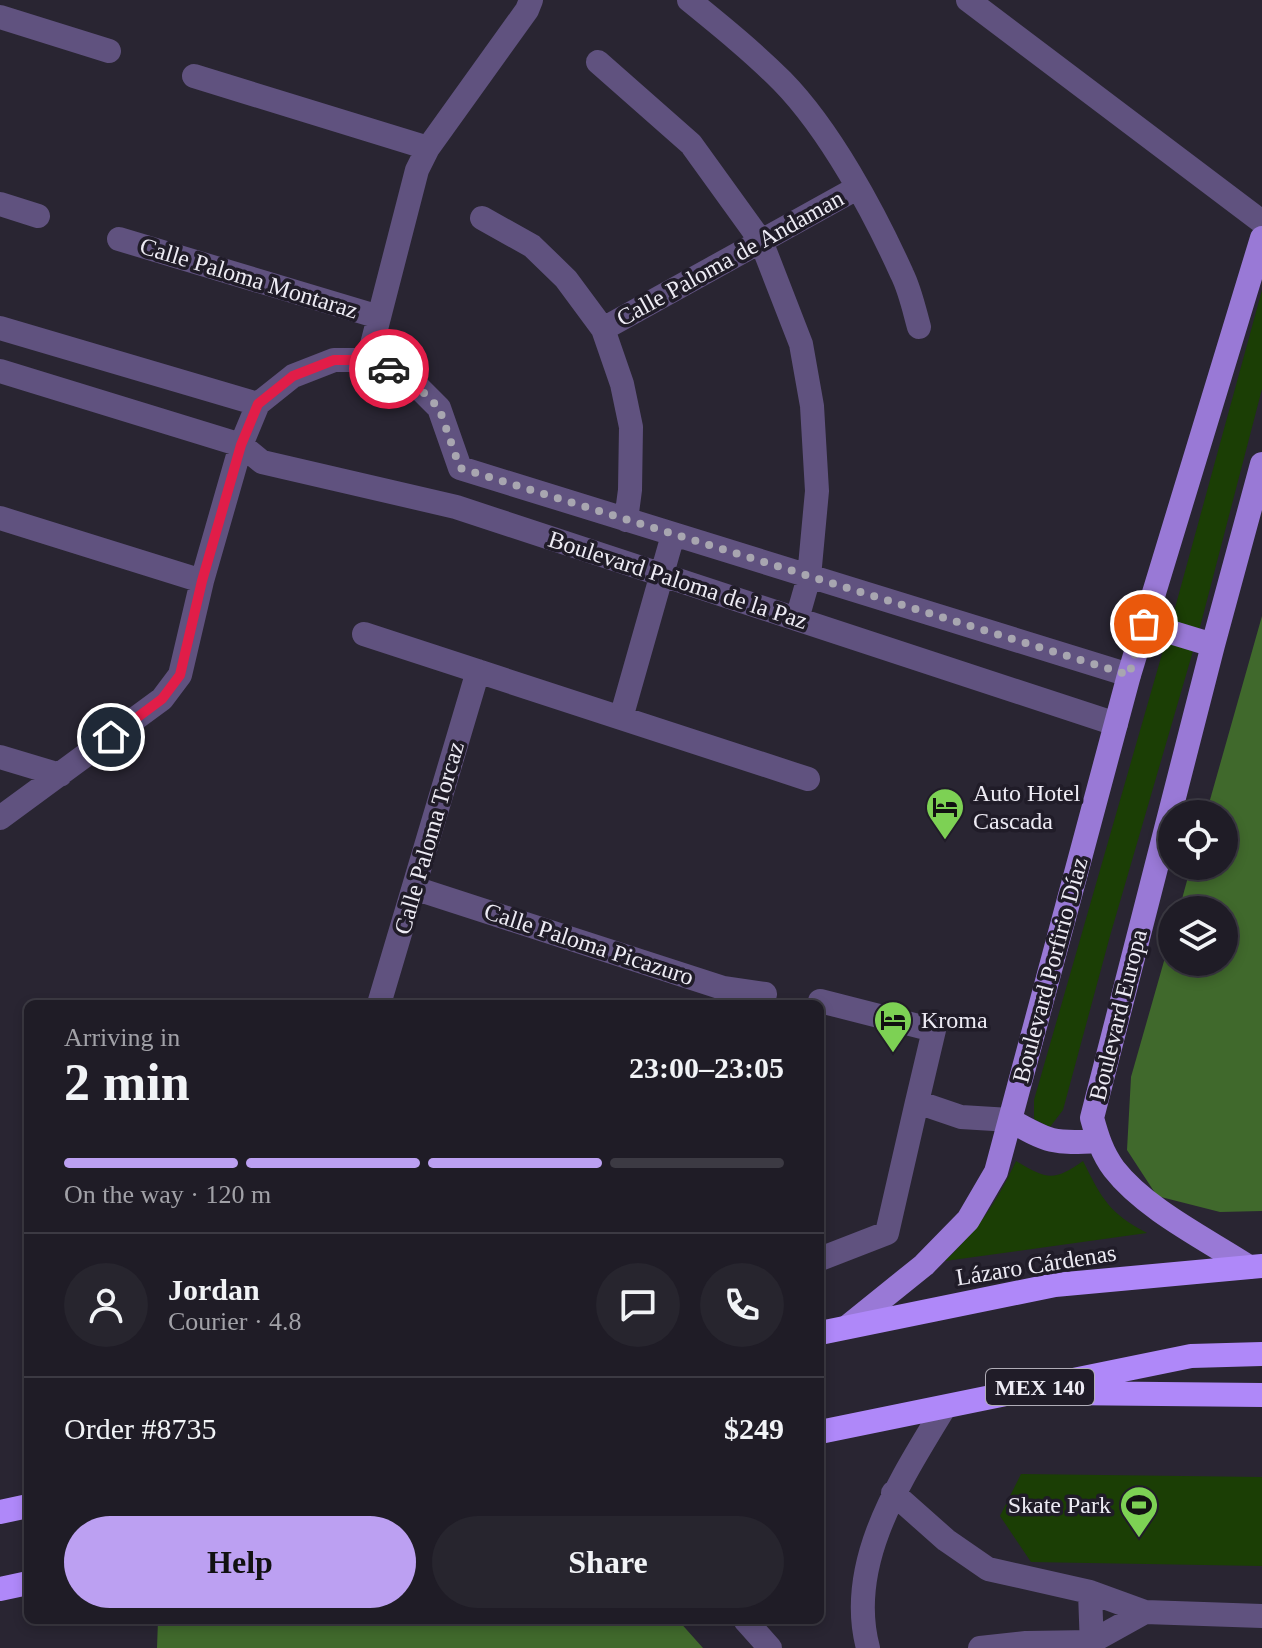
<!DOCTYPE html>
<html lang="en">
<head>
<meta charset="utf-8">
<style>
  :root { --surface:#1f1c26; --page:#27252e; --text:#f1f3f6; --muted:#a1a1a7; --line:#3c3a43; --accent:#bca0f2 }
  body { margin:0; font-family:Georgia,serif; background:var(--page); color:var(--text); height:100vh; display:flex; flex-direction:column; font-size:30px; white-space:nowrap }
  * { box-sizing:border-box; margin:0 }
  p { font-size:26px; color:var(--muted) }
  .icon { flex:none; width:44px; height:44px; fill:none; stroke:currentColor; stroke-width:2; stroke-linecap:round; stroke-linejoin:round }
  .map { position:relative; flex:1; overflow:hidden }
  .sheet { position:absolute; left:24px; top:1000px; width:800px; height:624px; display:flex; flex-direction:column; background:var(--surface); border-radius:12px; box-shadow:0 4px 12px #0003,0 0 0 2px var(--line) }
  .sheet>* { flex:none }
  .fabs { position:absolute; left:1158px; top:800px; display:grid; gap:16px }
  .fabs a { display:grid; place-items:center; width:80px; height:80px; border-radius:50%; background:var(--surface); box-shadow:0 4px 12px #0003,0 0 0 2px var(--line); font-size:40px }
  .pin { position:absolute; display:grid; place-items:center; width:68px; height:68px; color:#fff; margin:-34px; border:4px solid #fff; border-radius:50%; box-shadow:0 2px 8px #0007 }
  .courier { position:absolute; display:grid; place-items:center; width:80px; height:80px; margin:-40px; border:6px solid #e11d48; border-radius:50%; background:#fff; color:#222; box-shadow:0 2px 10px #0007 }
  .overview em { font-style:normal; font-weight:700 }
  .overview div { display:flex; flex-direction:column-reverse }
  .overview { display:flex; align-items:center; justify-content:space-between; height:136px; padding:0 40px }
  h1 { font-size:52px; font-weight:700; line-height:60px }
  .bar { display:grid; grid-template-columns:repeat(4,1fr); gap:12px 8px; align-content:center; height:96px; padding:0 40px }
  .bar i { height:10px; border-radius:6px; background:var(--line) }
  .bar .current { background:var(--accent) }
  .bar p { grid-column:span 4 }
  .line { display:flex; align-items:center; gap:20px; padding:0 40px; border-top:2px solid var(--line) }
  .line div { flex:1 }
  .round { display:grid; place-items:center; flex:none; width:84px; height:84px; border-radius:42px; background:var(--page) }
  .primary-button { display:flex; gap:16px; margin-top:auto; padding:16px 40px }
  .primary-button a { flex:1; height:92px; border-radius:48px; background:var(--accent); color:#111; font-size:32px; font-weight:700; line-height:92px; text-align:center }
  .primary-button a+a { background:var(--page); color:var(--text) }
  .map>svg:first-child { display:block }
  .green { fill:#1b3e05 }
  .forest { fill:#40692c }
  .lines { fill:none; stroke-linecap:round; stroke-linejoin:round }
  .minor { stroke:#60527f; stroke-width:24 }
  .major { stroke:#9979d6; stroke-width:24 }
  .highway { stroke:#af88f9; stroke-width:24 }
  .done { stroke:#a8a6b0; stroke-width:8; stroke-dasharray:0 14.4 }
  .route { stroke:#e11d48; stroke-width:10 }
  .labels { text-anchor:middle; stroke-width:7; stroke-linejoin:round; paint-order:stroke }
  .shield { fill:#201c28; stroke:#b0adb7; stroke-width:2 }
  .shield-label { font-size:22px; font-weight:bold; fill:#edebf4 }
  .street-label { font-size:24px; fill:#edebf4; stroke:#201c28 }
  .poi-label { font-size:24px; fill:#edebf4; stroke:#201c28; text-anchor:start }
</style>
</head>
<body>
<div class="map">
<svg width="1262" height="1648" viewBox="0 0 1262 1648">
  <rect width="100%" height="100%" fill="#292532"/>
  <path class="green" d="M1262,290V389L1200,627L1110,936L1063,1110L1050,1127L1034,1119V1100L1172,619Z
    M1016,1161C1046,1179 1054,1182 1083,1161C1102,1199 1109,1213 1147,1233L945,1261C979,1228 996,1204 1016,1161Z
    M1021,1474L1262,1477V1566L1031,1562L1000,1516Z"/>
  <path class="forest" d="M1262,616V1211L1220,1212L1157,1196L1127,1150L1131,1077L1172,933V962H1224V910H1179L1191,866H1224V814H1206Z
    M158,1620H678L703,1648H157Z"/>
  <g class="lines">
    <path class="minor" d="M689,0C721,26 753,52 782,81C830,130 874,212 902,274C910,290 914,309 919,327
      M968,0L1262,222
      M0,17L109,51
      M598,62L691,144L761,241L801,344L812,406L817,491L809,577L797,619
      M194,76L428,148
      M0,204L38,216
      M482,218L532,246L566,279L603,329L622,384L631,427L630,490L626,520
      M119,239L379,317
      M0,328L258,404
      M603,329L857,188
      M368,360L417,170L428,148L527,10L531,0
      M0,371L241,445L262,462L456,507L1116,724
      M0,518L202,581
      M364,634L808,779
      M621,718L673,535
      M0,757L60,775
      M0,818L162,699L180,675L202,581L241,445L258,404L293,376L334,360H368L408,377L439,408L460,468L1129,675
      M414,888L723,988L765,994
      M379,1004L478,671
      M820,1004V1001L934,1030L917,1102L961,1117L1010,1120
      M820,1259L887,1233L917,1102
      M893,1493L946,1540L988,1569L1090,1592L1145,1612L1262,1616
      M1090,1592L1092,1648
      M745,1620L770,1648
      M868,1648C845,1562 902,1478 944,1408
      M980,1648L1026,1643L1091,1642L1145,1612"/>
    <path class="major" d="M1144,624L1213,645
      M1010,1120C1048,1142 1054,1144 1098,1141
      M1249,1267C1206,1239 1145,1209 1114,1169C1102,1153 1097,1136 1092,1118L1213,645L1262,464
      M847,1327L924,1265L968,1220L996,1172L1129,675L1262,238"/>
    <path class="highway" d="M820,1333L1055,1285L1262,1266
      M1060,1393L1262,1395
      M820,1432L1191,1356L1262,1354
      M0,1512L28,1506
      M0,1589L28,1583"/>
  </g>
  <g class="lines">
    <path class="done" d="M389,369L408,377L439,408L460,468L1129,675L1144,624"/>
    <path class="route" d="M111,737L162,699L180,675L202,581L241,445L258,404L293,376L334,360H368L389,369"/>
  </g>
  <defs>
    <g id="hotel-pin" transform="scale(2)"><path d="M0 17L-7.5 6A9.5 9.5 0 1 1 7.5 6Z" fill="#7dd154" stroke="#201c28"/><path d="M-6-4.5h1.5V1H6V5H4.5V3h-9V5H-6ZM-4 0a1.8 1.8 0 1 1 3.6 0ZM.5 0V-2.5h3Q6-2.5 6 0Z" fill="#111"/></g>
    <g id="stadium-pin" transform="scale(2)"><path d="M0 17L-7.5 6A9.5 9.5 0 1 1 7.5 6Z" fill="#7dd154" stroke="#201c28"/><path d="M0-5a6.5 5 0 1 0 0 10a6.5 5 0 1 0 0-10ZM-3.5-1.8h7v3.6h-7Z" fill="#111"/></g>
  </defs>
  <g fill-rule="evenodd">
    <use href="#hotel-pin" x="945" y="807"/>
    <use href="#hotel-pin" x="893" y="1020"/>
    <use href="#stadium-pin" x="1139" y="1505"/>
  </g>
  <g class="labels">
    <rect class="shield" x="986" y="1369" width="108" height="36" rx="6"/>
    <g class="shield-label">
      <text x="1040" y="1395">MEX 140</text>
    </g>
    <g class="street-label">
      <text transform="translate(730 258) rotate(-29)" y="8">Calle Paloma de Andaman</text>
      <text transform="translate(249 278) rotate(17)" y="8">Calle Paloma Montaraz</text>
      <text transform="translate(678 580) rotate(18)" y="8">Boulevard Paloma de la Paz</text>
      <text transform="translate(429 838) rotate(-74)" y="8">Calle Paloma Torcaz</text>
      <text transform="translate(589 944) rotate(18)" y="8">Calle Paloma Picazuro</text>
      <text transform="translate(1050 970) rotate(-75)" y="8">Boulevard Porfirio Díaz</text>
      <text transform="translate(1118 1015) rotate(-76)" y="8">Boulevard Europa</text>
      <text transform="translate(1036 1265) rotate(-9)" y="8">Lázaro Cárdenas</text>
    </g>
    <g class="poi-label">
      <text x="973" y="801">Auto Hotel<tspan x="973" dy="28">Cascada</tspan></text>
      <text x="921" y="1028">Kroma</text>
      <text x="1111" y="1513" text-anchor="end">Skate Park</text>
    </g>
  </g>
</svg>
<div class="fabs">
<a><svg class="icon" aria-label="locate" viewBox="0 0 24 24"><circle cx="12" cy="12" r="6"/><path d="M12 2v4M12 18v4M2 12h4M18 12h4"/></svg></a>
<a><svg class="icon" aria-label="layers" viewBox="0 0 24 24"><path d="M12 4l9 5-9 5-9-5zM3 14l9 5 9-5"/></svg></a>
</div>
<div class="pin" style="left:1144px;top:624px;background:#ea580c"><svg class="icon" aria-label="bag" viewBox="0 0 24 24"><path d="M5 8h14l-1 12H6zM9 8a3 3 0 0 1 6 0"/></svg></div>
<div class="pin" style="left:111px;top:737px;background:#1f2937"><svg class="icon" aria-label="home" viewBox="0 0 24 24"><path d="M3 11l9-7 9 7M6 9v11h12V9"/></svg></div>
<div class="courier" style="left:389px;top:369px"><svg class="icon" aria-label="car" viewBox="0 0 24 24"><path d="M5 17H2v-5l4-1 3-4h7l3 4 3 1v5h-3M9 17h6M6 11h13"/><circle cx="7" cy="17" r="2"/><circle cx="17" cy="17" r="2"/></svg></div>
<section class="sheet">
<div class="overview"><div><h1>2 min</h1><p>Arriving in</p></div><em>23:00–23:05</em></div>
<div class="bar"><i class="current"></i><i class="current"></i><i class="current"></i><i></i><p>On the way · 120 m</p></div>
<div class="line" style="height:144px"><a class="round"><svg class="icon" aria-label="person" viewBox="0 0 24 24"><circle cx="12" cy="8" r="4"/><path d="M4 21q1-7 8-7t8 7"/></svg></a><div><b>Jordan</b><p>Courier · 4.8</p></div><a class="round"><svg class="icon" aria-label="chat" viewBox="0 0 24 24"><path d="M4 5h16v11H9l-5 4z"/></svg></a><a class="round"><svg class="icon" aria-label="phone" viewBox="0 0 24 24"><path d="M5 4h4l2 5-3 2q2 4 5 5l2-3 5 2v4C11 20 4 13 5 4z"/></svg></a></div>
<div class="line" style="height:104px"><div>Order #8735</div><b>$249</b></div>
<div class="primary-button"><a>Help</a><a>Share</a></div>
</section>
</div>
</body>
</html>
